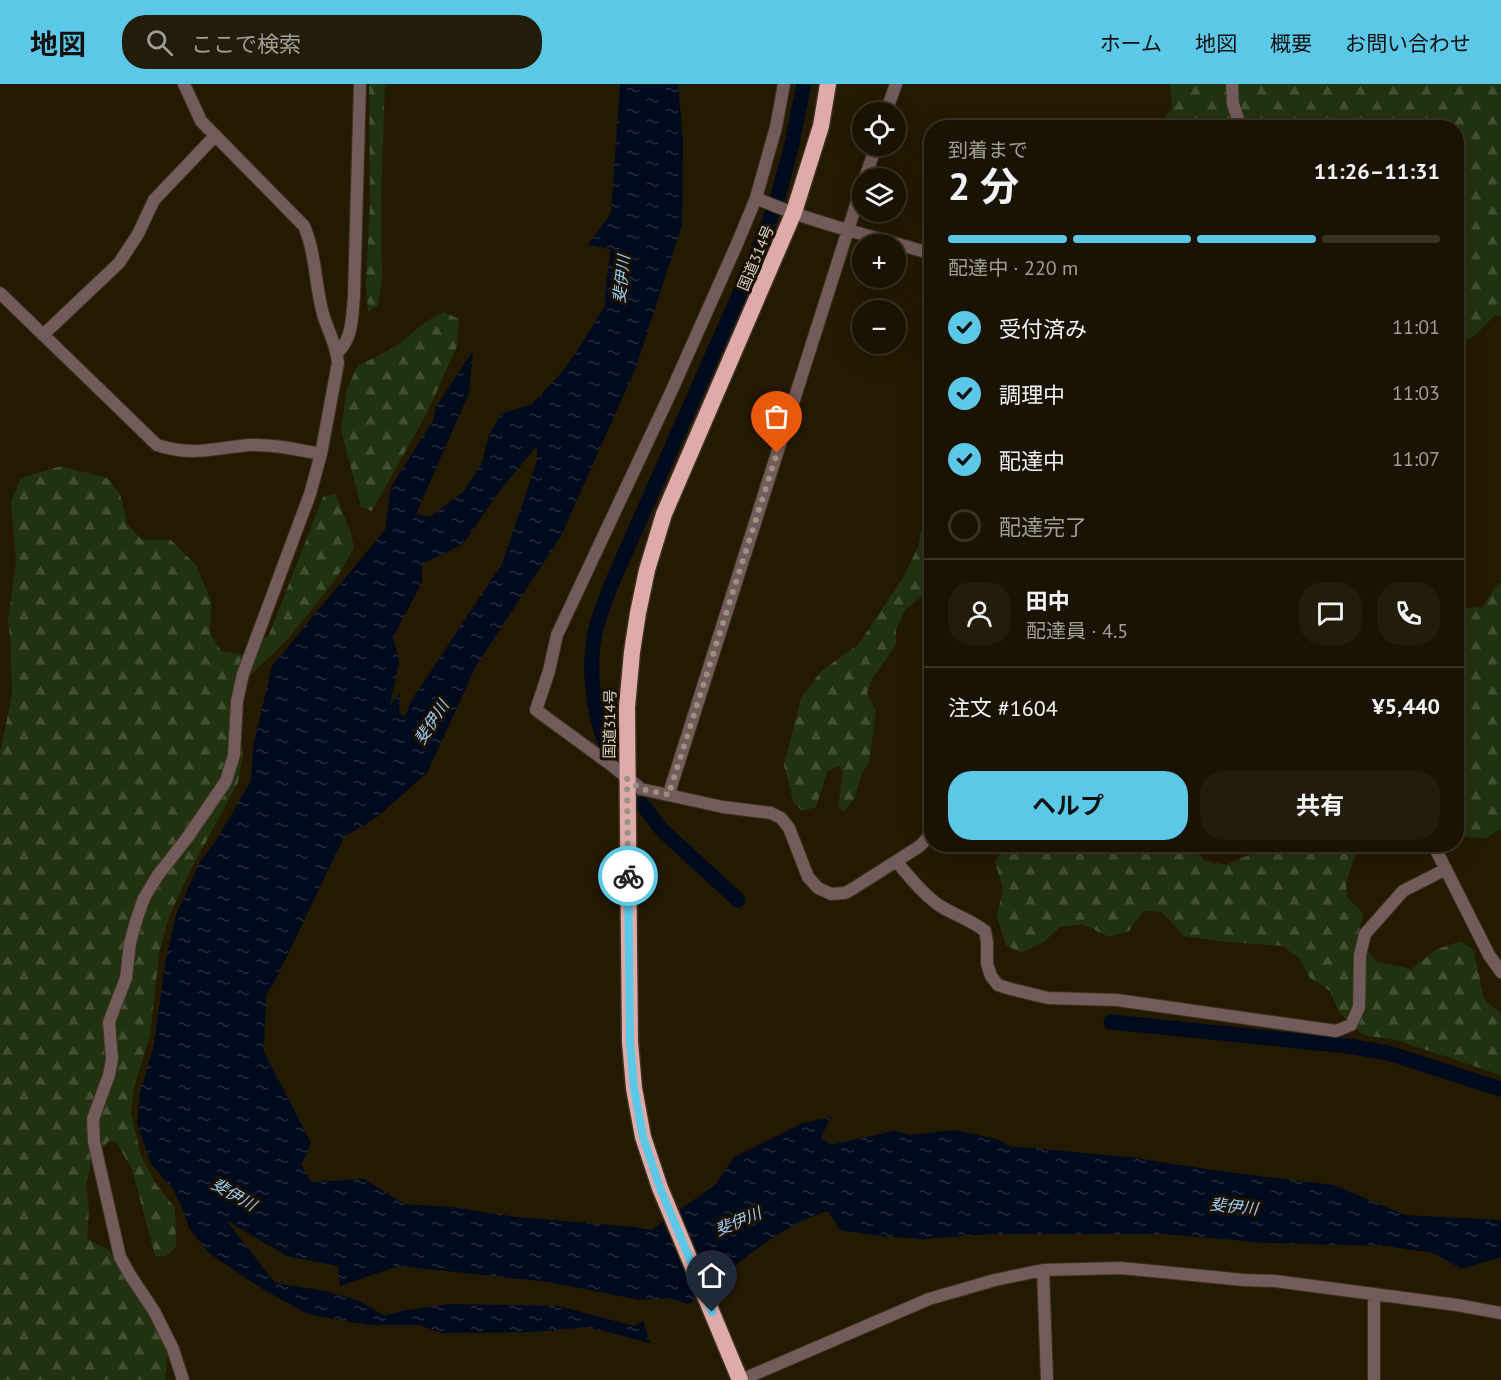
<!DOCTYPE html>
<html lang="ja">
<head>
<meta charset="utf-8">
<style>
  :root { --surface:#1b1301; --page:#241c0b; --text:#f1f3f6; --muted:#a09e99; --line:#393223; --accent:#5bc8e7 }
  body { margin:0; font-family:"PT Sans","Noto Sans JP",sans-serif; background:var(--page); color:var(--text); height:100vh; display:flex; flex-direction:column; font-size:22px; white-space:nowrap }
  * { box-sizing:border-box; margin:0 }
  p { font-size:20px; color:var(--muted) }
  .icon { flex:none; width:33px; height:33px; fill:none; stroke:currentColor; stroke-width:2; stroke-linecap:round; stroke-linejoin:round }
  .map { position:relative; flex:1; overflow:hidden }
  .side { position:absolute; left:924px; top:36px; width:540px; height:732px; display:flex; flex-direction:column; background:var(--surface); border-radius:24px; box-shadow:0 6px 24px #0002,0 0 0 2px var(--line) }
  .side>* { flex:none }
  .tools { position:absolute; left:852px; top:18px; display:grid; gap:12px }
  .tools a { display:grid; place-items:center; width:54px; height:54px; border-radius:50%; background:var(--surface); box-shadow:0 6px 24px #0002,0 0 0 2px var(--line); font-size:30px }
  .pin { position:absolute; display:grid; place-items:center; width:51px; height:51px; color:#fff; margin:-62px -26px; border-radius:50% 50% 50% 0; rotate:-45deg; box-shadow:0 0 6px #0007 }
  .pin .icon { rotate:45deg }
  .courier { position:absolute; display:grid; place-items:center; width:60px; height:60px; margin:-30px; border:4px solid #5bc8e7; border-radius:50%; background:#fff; color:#222; box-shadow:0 2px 8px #0007 }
  .overview em { font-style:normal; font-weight:700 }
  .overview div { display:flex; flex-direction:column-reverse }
  .overview { display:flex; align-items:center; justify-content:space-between; height:102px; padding:0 24px }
  h1 { font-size:39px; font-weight:700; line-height:45px }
  .bar { display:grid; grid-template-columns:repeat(4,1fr); gap:9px 6px; align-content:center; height:72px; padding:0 24px }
  .bar i { height:8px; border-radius:4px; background:var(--line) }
  .bar .current { background:var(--accent) }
  .bar p { grid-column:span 4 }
  .line { display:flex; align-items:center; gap:15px; padding:0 24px; border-top:2px solid var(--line) }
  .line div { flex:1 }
  .round { display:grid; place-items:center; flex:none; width:63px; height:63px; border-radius:24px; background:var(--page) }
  ol { padding:0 24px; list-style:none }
  li { display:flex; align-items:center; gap:18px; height:66px }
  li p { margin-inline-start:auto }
  li .icon { padding:6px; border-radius:50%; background:var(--accent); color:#111; stroke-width:4 }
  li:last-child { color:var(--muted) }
  li i { width:33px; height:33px; border:3px solid var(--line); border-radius:50% }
  .cta { display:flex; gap:12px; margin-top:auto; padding:12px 24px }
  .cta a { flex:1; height:69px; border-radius:24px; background:var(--accent); color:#111; font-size:24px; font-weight:700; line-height:69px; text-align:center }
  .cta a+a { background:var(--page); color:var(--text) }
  header { display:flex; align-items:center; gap:36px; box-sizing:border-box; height:84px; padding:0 30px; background:var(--accent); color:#111 }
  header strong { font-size:28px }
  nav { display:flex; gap:33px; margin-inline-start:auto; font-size:21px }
  .search { width:420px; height:54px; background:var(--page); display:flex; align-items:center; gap:15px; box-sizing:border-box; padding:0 21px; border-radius:24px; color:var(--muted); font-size:22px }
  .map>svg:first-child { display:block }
  .forest { fill:url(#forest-firs) }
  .water { fill:url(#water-ripples); fill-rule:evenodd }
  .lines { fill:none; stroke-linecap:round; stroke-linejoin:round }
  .canal { stroke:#000a1d; stroke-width:15 }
  .minor-casing { stroke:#3d331c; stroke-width:14 }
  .trunk-casing { stroke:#3d331c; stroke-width:19 }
  .minor { stroke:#725b5b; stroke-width:12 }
  .trunk { stroke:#deaaaa; stroke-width:16 }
  .done { stroke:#9a9280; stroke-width:6; stroke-dasharray:0 10.8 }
  .route { stroke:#5bc8e7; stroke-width:8 }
  .labels { text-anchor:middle; stroke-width:6; stroke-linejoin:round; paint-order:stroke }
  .street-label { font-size:15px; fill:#dad3c4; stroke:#1a1000 }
  .water-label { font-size:16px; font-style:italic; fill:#9fcef8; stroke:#1a1000 }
</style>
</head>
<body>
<header>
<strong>地図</strong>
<div class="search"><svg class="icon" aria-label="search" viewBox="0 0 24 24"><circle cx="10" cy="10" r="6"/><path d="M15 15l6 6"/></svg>ここで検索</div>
<nav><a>ホーム</a><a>地図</a><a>概要</a><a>お問い合わせ</a></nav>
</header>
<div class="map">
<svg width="1501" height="1296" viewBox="0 0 1501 1296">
  <defs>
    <pattern id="forest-firs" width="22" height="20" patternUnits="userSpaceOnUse" patternTransform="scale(1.5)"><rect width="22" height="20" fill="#213211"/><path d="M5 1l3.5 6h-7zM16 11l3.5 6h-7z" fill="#414f32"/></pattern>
    <pattern id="water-ripples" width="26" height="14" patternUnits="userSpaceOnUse" patternTransform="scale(1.5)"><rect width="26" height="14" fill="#000a1d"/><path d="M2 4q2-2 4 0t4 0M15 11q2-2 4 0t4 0" fill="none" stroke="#252d3c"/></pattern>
  </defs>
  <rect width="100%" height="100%" fill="#241901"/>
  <path class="forest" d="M369,0H385L381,109L382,197L378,221L368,228L366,199L370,120Z
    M1170,0H1501V232L1495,231C1484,242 1471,258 1457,260L1456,44H1233L1222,41L1220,44H1157L1172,24Z
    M444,228L459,235L457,262L427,329L372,427L361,423L341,345L347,305L358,281C373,275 388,268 401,258C417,246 425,236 444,228Z
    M61,382L107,394L120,410L127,440L142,456H171L196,481L211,517L210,549L221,567L242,570L269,551L323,413L335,409L351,449L354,464L336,495L288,555L234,607L229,636L241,658L243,672L238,699L190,787L169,833L159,870L150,952L134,1003L131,1029L141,1072L156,1100L175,1124L176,1162L167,1172H155L132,1085L116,1058L109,1057L92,1074L86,1102L89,1125L87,1155L109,1166L156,1240L168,1271L165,1296H0V669L12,611L11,563L8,536L16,478L11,418L21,394Z
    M931,427V505L905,526L896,546V561L872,595L867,609L876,627L869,678L862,690L855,714L844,727L838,723L843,687L838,682L827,688L816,723L802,727L793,717L784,681L801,614L822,586L858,561L904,492L918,463L921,446Z
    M1501,498V744L1487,754L1457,753V527L1462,524L1483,523L1495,503Z
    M1005,761H1191L1204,776L1226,781L1271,761H1359L1346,799L1347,813L1364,830L1360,842L1359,856L1377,878L1412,885L1435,866L1461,857L1474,867L1484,915L1501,930V991L1396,956L1363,951L1340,930L1330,907L1310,894L1299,874L1282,862L1217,857L1184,852L1161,828L1144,827L1129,847L1109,853L1083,840L1060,843L1044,858L1021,869L1006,861L997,833L1003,804L995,778Z"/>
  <path class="water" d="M620,0H678L683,58L682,141L636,283L561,452L476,582L427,689L377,733L344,753L275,897L266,911L264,968L311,1059L301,1081L311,1098L364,1095L404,1120L452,1123L516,1133L634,1143L651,1146L715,1101L734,1073L803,1039L831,1033L821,1053L830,1061L894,1047L911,1051L954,1046L998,1055L1008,1062L1129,1073L1212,1086L1334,1101L1405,1131L1501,1136V1173L1462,1185L1433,1169L1386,1162L1268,1159L1164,1150H991L921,1155L880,1152L840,1146L828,1127C780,1140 727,1188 689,1220L669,1214L640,1216L549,1198L398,1182L340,1202L338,1182L287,1172L226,1136L275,1199L325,1207L357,1216L385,1232L402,1227L449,1220L559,1222L634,1242L643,1237L650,1259L588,1243L534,1248L442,1249L419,1241H368L308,1230L264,1206L210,1170L189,1144L181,1121L173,1105L151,1080L137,1038L140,1009L154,961L165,880L176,831L201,776L214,760L251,697L253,663L272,582L385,446L391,403L433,337L436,323L473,267L469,309L416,430L430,433L464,407L482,379L489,351L501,330L532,320L562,288L575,270L605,222L606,201L611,165L588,161L611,129ZM537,362V377L502,480L411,617L405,633L399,629L400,609L390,621L399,578L393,553L422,498V480L463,460L500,406Z"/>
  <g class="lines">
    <path class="canal" d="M610,671C593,631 586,583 597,540C601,527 607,514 611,501L754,177L777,116L791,64L804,0
      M642,720L662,746L738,816
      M1111,938L1348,962L1388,969L1501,1005"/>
    <g class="minor-casing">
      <path id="minor" d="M784,0L776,43L756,114L737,160L671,308L557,551L549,587L536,626L614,683L641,705L723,723L771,729L781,734L789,744L808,793L818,804L831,810L845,809L854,804L920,762L932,749
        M1232,0L1233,20L1241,44
        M886,28L896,0
        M865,94L876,62
        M756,114C812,139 873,152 932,170
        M0,209L157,361C195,373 213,364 250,361C274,360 298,366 321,370
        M43,251L119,179L138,150L154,116L214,53
        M337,269C353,255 352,232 354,212L360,0
        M1456,407L1458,418L1456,436
        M670,711L671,703L862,102
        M1433,760L1489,871L1501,888
        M897,778C909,793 924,811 940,822C955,831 971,836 985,847L987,858V880L991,892L998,901L1011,905L1048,914L1117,916L1336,947L1351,941L1359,923L1360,871L1365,850L1403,807L1446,785
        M1043,1186L1047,1296
        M183,1296L173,1265L154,1227L130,1191L120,1173L94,1058L93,1035L109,991L112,975L109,938L126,894L130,859L136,837L144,814L158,791L187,754L226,697L234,671L237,617L243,590L310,410L321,370L338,279C337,262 328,247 323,230C315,201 316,170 304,142L201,37L184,0
        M741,1296L929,1215L995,1196L1043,1186L1121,1184L1244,1196L1275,1197L1457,1221L1501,1229
        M1374,1296V1210"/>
    </g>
    <g class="trunk-casing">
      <path id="trunk" d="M740,1296L660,1104L643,1053L634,1004L630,958L629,859L627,623L632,568L638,529L647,486L664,430L794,128L821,42L828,0"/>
    </g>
    <use href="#minor" class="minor"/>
    <use href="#trunk" class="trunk"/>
  </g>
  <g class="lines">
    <path class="done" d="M628,792L627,695L641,705L670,711L671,703L777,369"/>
    <path class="route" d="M628,792L630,958L634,1004L643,1053L660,1104L712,1228"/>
  </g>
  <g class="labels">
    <g class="street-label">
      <text transform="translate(756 174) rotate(-67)" y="5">国道314号</text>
      <text transform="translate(610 640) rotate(-89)" y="5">国道314号</text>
    </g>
    <g class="water-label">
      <text transform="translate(621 195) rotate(-84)" y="6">斐伊川</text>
      <text transform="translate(431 638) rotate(-57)" y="6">斐伊川</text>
      <text transform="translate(234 1110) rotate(30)" y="6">斐伊川</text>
      <text transform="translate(1234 1122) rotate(6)" y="6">斐伊川</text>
      <text transform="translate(738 1137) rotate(-23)" y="6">斐伊川</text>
    </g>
  </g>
</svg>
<div class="tools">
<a><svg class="icon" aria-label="locate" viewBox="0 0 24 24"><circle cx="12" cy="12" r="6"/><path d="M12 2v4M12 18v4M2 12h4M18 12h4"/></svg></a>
<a><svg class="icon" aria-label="layers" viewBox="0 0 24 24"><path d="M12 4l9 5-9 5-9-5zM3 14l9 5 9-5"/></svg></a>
<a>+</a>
<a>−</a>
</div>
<div class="pin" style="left:777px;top:369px;background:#ea580c"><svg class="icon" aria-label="bag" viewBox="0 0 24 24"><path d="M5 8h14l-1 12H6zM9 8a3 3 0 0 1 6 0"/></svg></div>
<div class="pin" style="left:712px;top:1228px;background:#1f2937"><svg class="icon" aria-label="home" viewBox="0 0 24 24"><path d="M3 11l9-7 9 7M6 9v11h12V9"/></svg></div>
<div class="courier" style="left:628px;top:792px"><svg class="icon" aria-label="bike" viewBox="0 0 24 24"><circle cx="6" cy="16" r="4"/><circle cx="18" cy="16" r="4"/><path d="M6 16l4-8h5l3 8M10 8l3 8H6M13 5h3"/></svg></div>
<section class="side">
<div class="overview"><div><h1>2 分</h1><p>到着まで</p></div><em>11:26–11:31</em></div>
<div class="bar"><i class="current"></i><i class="current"></i><i class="current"></i><i></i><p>配達中 · 220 m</p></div>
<ol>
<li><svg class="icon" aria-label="check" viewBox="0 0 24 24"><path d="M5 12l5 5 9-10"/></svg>受付済み<p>11:01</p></li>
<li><svg class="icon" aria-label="check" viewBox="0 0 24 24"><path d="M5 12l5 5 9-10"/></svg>調理中<p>11:03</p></li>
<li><svg class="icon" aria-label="check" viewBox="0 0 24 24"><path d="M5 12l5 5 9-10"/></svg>配達中<p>11:07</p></li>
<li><i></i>配達完了</li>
</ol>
<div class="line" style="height:108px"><a class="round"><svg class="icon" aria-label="person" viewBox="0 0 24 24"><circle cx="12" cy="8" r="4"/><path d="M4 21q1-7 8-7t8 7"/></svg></a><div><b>田中</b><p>配達員 · 4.5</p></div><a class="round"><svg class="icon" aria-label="chat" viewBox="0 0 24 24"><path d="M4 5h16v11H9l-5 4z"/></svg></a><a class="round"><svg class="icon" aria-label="phone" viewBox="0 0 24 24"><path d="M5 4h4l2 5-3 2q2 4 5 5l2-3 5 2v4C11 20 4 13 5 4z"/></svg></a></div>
<div class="line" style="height:78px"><div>注文 #1604</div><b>¥5,440</b></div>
<div class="cta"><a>ヘルプ</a><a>共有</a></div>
</section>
</div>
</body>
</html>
